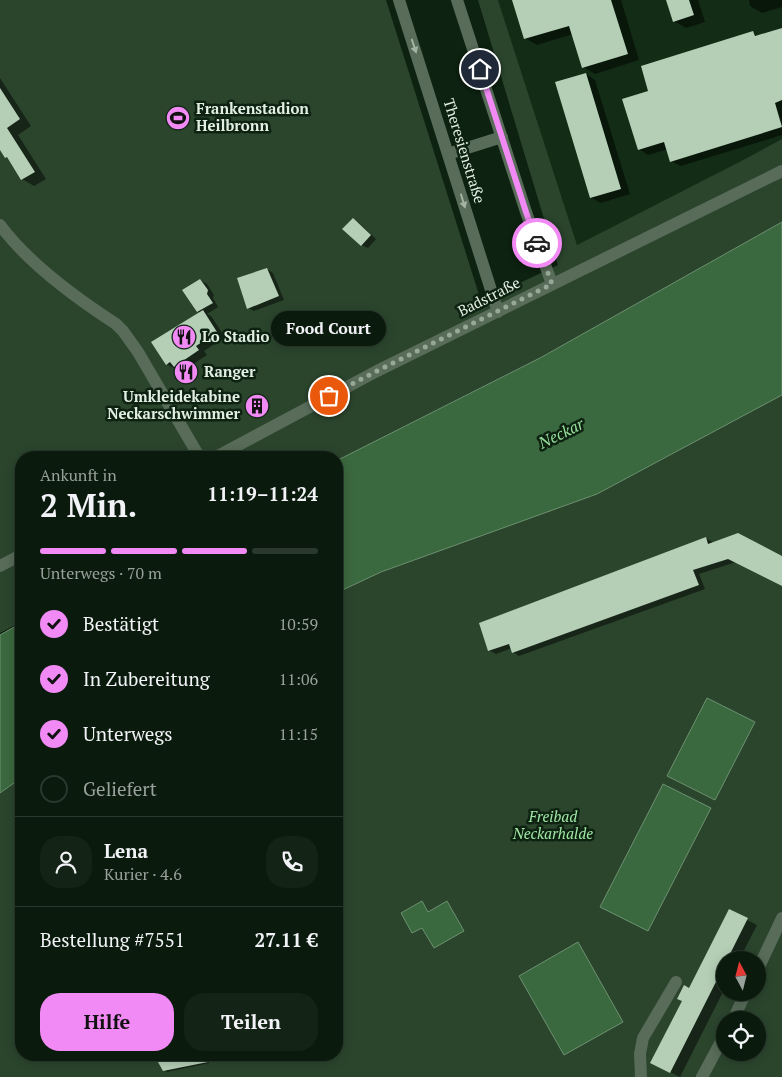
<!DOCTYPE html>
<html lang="de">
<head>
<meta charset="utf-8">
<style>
  :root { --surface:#0a1a0c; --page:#132315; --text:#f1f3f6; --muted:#99a19d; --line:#2a382d; --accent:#f18af4 }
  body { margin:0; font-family:"PT Serif",serif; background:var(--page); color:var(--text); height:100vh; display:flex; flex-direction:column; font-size:19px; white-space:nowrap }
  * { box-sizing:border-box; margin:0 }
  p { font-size:16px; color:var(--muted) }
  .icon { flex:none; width:28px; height:28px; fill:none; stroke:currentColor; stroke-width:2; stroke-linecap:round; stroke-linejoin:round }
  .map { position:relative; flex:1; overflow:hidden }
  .sheet { position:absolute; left:15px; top:451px; width:328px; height:610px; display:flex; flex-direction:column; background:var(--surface); border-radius:20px; box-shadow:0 2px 12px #0003,0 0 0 1px var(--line) }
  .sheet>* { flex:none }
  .needle { width:32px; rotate:353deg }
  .controls { position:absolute; left:716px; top:951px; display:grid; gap:10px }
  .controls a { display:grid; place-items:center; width:50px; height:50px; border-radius:50%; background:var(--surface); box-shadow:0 2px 12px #0003,0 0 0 1px var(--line); font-size:25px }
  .pin { position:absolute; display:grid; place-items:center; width:42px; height:42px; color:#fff; margin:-21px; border:2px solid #fff; border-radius:50%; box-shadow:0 1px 5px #0007 }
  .courier { position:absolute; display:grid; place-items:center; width:50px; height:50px; margin:-25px; border:4px solid #f18af4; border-radius:50%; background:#fff; color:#222; box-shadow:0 1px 6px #0007 }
  .bubble { position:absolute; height:35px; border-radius:18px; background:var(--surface); box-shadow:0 2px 12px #0003,0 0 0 1px var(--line); font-size:16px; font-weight:700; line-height:35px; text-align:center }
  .summary em { font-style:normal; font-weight:700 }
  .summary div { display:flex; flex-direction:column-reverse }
  .summary { display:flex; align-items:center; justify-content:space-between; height:85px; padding:0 25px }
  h1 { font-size:32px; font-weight:700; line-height:38px }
  .bar { display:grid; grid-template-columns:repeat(4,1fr); gap:8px 5px; align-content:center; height:60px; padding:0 25px }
  .bar i { height:6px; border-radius:4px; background:var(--line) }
  .bar .selected { background:var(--accent) }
  .bar p { grid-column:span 4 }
  .line { display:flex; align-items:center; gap:12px; padding:0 25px; border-top:1px solid var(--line) }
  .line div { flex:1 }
  .round { display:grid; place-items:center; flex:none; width:52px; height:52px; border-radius:20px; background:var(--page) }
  ol { padding:0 25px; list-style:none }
  li { display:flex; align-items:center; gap:15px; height:55px }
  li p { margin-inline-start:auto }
  li .icon { padding:5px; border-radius:50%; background:var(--accent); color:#111; stroke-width:4 }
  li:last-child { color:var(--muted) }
  li i { width:28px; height:28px; border:2px solid var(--line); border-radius:50% }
  .action { display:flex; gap:10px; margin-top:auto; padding:10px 25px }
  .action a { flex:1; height:58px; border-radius:20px; background:var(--accent); color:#111; font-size:20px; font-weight:700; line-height:58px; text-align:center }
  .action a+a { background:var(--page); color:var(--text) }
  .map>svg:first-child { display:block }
  .built { fill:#122c15 }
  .green { fill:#2b452d; fill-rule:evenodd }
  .water { fill:#3b693f; stroke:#6d9170 }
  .shadow { fill:#0007 }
  .building { fill:#b5cfb6 }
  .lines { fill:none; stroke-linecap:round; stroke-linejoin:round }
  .minor { stroke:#586c59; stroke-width:12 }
  .oneway { fill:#a4b4a4 }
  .done { stroke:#97a798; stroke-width:5; stroke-dasharray:0 9 }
  .route { stroke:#f18af4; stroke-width:6 }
  .labels { text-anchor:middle; stroke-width:5; stroke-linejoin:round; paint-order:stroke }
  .poi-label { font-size:15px; font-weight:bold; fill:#e2efe2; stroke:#0d2210; text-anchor:start }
  .street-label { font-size:15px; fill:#e2efe2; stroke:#0d2210 }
  .park-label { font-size:15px; font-style:italic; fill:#a1e7a6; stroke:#0d2210 }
  .water-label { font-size:16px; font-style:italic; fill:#99df9e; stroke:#0d2210 }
</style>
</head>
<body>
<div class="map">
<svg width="782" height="1077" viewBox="0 0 782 1077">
  <rect width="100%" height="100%" fill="#0d2210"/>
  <path class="built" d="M498,0H782V139L747,158L577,245Z"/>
  <path class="green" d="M0,0H386L481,301L558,265L478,0H498L577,245L747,158L782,139V222L540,358L336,461V458H21V622L0,633Z
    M782,395V1077H0V793L21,778V1055H336V593L381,572L597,494ZM725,960H758V992H725ZM725,1020H758V1052H725Z"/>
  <path class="water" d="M782,222V395L597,494L381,572L336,593V461L540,358Z
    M21,623V778L0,793V635Z
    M707,698L755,722L715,800L667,776Z
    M663,784L711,808L648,931L600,907Z
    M422,901L428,912L447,901L464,931L434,948L422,928L412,933L401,913Z
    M578,942L623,1022L564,1055L519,976Z"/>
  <path class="shadow" d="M513,0H621L639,60L595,74L583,67L573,34L537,45L525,38Z
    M668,0H698L705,22L686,28L674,21Z
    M749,0H782V7L762,13L750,6Z
    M782,29V135L681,166L671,161L668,149L648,155L639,149L650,91L753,33L759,36Z
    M586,74L595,80L630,194L601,203L591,198Z
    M0,78L31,126L18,135L46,179L34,186L22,179L9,159L6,157L0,148Z
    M353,219L359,223L376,239L368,248L361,245Z
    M267,269L273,273L284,300L254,311L248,308Z
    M200,280L207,284L214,295L213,298L218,307L207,314L211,316L225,337L204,351L207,355L183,371L177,368L175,369L167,364L200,313L198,312L184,291Z
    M706,538L712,542L713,544L782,558V585L736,562L699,574L705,589L519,656L513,652L512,648L496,654L489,650Z
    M730,911L757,925L739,960H725V988L680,1077L662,1068L689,990Z
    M156,1055H209V1063L167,1072L164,1070Z"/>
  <path class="building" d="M512,0H611L628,54L582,68L569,26L524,39Z
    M666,0H689L694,15L673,22Z
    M782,28V100L775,103L782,127L670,162L664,142L638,150L622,99L648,91L641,66L753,31L755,36Z
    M586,73L621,189L590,198L555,82Z
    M0,88L20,119L7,128L35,172L21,180L7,157L5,158L0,150Z
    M353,218L371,235L361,246L342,229Z
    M267,268L279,296L247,309L237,278Z
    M200,279L208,290L207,294L213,303L197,312L182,290Z
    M203,310L217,332L196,346L199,350L174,367L170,362L166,365L151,342Z
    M738,533L782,556V586L728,559L693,570L699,585L512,653L509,644L488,651L479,623L706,537L708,544Z
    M729,909L748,918L727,960H725V964L670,1073L650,1063L682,1001L677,999L684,985L689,988Z
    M154,1055H207L208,1062L163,1071Z"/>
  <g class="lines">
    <path class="minor" d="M399,0L498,312
      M457,0L526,212L552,284
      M448,154L502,137
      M0,225C28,263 76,298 116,324L123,331L138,352L200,458
      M214,458L377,371L782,171
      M0,566L21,555
      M758,969L782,918
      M733,1020L746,992
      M641,1077L640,1054L643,1038L676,982
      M702,1077L725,1034"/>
  </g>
  <defs><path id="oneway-solid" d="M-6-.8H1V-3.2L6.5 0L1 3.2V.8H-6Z" transform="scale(1.25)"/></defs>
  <g class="oneway">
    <use href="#oneway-solid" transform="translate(414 46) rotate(72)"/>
    <use href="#oneway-solid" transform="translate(463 201) rotate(73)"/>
  </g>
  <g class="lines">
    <path class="done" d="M329,396L377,371L552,284L537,243"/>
    <path class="route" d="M480,69L526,212L537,243"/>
  </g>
  <defs>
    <g id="stadium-disc" transform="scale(1.25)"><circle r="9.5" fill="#f18af4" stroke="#0d2210"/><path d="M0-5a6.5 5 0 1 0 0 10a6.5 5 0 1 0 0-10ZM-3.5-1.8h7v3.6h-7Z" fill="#111"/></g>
    <g id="restaurant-disc" transform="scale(1.25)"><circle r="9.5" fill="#f18af4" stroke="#0d2210"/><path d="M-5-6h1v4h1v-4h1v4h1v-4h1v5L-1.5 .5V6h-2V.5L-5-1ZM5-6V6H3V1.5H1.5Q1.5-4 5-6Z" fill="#111"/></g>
    <g id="building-disc" transform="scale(1.25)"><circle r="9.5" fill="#f18af4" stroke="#0d2210"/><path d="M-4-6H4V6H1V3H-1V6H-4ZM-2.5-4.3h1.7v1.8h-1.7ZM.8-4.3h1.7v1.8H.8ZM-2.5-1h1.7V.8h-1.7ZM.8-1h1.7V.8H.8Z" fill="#111"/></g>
  </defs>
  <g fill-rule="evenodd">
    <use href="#stadium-disc" x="178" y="118"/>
    <use href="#restaurant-disc" x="184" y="337"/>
    <use href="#restaurant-disc" x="186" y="372"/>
    <use href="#building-disc" x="257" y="406"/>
  </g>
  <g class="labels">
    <g class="poi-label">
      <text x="196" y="114">Frankenstadion<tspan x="196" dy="17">Heilbronn</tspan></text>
      <text x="202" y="342">Lo Stadio</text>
      <text x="204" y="377">Ranger</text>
      <text x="240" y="402" text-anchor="end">Umkleidekabine<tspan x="240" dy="17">Neckarschwimmer</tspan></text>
    </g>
    <g class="street-label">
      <text transform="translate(464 151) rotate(73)" y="5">Theresienstraße</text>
      <text transform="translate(489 297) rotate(-27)" y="5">Badstraße</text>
    </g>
    <g class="park-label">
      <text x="553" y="822">Freibad<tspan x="553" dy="17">Neckarhalde</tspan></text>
    </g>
    <g class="water-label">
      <text transform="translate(561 433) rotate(-26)" y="6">Neckar</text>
    </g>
  </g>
</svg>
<div class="controls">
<a><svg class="needle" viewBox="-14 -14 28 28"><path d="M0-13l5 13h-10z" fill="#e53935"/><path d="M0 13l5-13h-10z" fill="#99a19d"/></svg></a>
<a><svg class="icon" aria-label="locate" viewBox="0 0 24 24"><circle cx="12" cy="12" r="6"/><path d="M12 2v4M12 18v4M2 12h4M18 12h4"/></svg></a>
</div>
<div class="pin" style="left:329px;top:396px;background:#ea580c"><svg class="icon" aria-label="bag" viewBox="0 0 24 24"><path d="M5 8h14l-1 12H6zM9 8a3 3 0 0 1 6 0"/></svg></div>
<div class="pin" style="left:480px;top:69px;background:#1f2937"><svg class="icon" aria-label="home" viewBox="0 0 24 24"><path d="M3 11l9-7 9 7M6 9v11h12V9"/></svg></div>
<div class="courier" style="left:537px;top:243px"><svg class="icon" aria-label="car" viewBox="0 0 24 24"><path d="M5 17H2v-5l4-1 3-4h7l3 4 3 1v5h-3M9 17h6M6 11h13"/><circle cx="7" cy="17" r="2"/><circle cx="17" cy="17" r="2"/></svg></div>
<div class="bubble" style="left:271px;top:311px;width:115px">Food Court</div>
<section class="sheet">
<div class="summary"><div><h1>2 Min.</h1><p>Ankunft in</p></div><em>11:19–11:24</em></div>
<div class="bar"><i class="selected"></i><i class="selected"></i><i class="selected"></i><i></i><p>Unterwegs · 70 m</p></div>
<ol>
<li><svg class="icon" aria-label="check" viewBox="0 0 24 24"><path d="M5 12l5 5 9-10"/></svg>Bestätigt<p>10:59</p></li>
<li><svg class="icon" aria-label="check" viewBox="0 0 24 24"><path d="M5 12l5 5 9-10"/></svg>In Zubereitung<p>11:06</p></li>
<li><svg class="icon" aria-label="check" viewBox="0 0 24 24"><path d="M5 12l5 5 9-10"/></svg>Unterwegs<p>11:15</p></li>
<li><i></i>Geliefert</li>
</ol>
<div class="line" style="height:90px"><a class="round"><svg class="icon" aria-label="person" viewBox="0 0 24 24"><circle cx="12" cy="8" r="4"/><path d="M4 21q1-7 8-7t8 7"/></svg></a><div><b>Lena</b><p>Kurier · 4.6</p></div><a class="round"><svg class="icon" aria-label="phone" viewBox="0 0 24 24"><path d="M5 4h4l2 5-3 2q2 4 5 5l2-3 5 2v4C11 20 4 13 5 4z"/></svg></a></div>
<div class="line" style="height:65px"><div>Bestellung #7551</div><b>27.11 €</b></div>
<div class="action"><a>Hilfe</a><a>Teilen</a></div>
</section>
</div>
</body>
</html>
